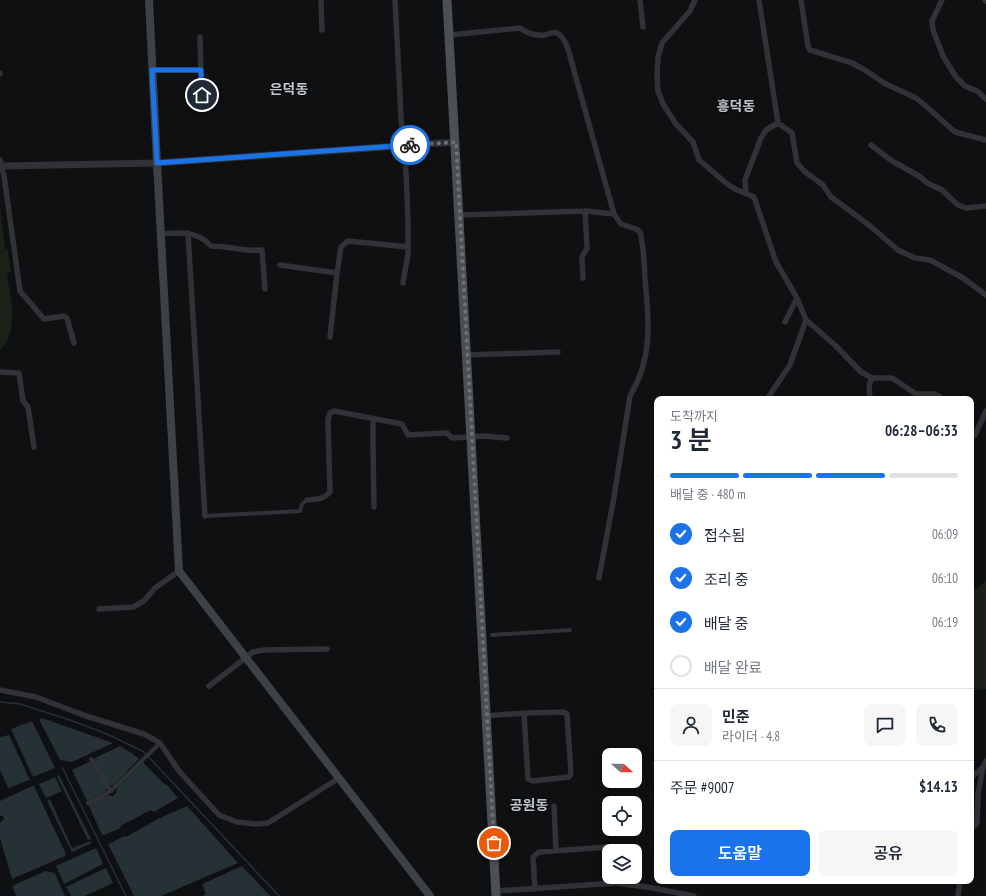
<!DOCTYPE html>
<html lang="ko">
<head>
<meta charset="utf-8">
<style>
  :root { --surface:#fff; --page:#f6f6f7; --text:#1f2937; --muted:#747a83; --line:#e0e1e3; --accent:#1a73e8 }
  body { margin:0; font-family:"PT Sans Narrow","Noto Sans KR",sans-serif; background:var(--page); color:var(--text); height:100vh; display:flex; flex-direction:column; font-size:15px; white-space:nowrap }
  * { box-sizing:border-box; margin:0 }
  p { font-size:13px; color:var(--muted) }
  .icon { flex:none; width:22px; height:22px; fill:none; stroke:currentColor; stroke-width:2; stroke-linecap:round; stroke-linejoin:round }
  .map { position:relative; flex:1; overflow:hidden }
  .side { position:absolute; left:654px; top:396px; width:320px; height:488px; display:flex; flex-direction:column; background:var(--surface); border-radius:8px; box-shadow:0 2px 10px #0003 }
  .side>* { flex:none }
  .needle { width:26px; rotate:111deg }
  .fabs { position:absolute; left:602px; top:748px; display:grid; gap:8px }
  .fabs a { display:grid; place-items:center; width:40px; height:40px; border-radius:8px; background:var(--surface); box-shadow:0 2px 10px #0003; font-size:20px }
  .pin { position:absolute; display:grid; place-items:center; width:34px; height:34px; color:#fff; margin:-17px; border:2px solid #fff; border-radius:50%; box-shadow:0 1px 4px #0007 }
  .courier { position:absolute; display:grid; place-items:center; width:40px; height:40px; margin:-20px; border:3px solid #1a73e8; border-radius:50%; background:#fff; color:#222; box-shadow:0 1px 5px #0007 }
  .summary em { font-style:normal; font-weight:600 }
  .summary div { display:flex; flex-direction:column-reverse }
  .summary { display:flex; align-items:center; justify-content:space-between; height:68px; padding:0 16px }
  h1 { font-size:26px; font-weight:600; line-height:30px }
  .bar { display:grid; grid-template-columns:repeat(4,1fr); gap:6px 4px; align-content:center; height:48px; padding:0 16px }
  .bar i { height:5px; border-radius:3px; background:var(--line) }
  .bar .on { background:var(--accent) }
  .bar p { grid-column:span 4 }
  .line { display:flex; align-items:center; gap:10px; padding:0 16px; border-top:1px solid var(--line) }
  .line div { flex:1 }
  .round { display:grid; place-items:center; flex:none; width:42px; height:42px; border-radius:8px; background:var(--page) }
  ol { padding:0 16px; list-style:none }
  li { display:flex; align-items:center; gap:12px; height:44px }
  li p { margin-inline-start:auto }
  li .icon { padding:4px; border-radius:50%; background:var(--accent); color:#fff; stroke-width:4 }
  li:last-child { color:var(--muted) }
  li i { width:22px; height:22px; border:2px solid var(--line); border-radius:50% }
  .primary-button { display:flex; gap:8px; margin-top:auto; padding:8px 16px }
  .primary-button a { flex:1; height:46px; border-radius:8px; background:var(--accent); color:#fff; font-size:16px; font-weight:600; line-height:46px; text-align:center }
  .primary-button a+a { background:var(--page); color:var(--text) }
  .map>svg:first-child { display:block }
  .green { fill:#1a2119 }
  .water { fill:#253135 }
  .lines { fill:none; stroke-linecap:round; stroke-linejoin:round }
  .stream { stroke:#253135; stroke-width:1.5 }
  .pedestrian { stroke:#303236; stroke-width:4 }
  .minor { stroke:#303236; stroke-width:5.5 }
  .tertiary { stroke:#303236; stroke-width:7 }
  .secondary { stroke:#3e4146; stroke-width:8 }
  .primary { stroke:#4c5055; stroke-width:9 }
  .done { stroke:#6d737a; stroke-width:4; stroke-dasharray:0 7.2 }
  .route { stroke:#1a73e8; stroke-width:5 }
  .labels { text-anchor:middle; stroke-width:3; stroke-linejoin:round; paint-order:stroke }
  .quarter-label { font-size:14px; font-weight:bold; fill:#c0c7cf; stroke:#0a0b0c }
</style>
</head>
<body>
<div class="map">
<svg width="986" height="896" viewBox="0 0 986 896">
  <rect width="100%" height="100%" fill="#0f1011"/>
  <path class="green" d="M0,206L5,249H8L11,272L7,273C10,295 20,333 0,350Z
    M986,581V689L971,690V593Z"/>
  <path class="water" d="M42,718L113,743L72,762L60,760L39,719Z
    M32,721L55,768L33,777L11,729Z
    M9,735L30,780L8,788L0,770V737Z
    M120,746L133,754L139,759L114,785L109,786L93,759Z
    M91,761L107,788L105,792L87,801L72,770Z
    M143,762L164,784L167,785L178,798L154,812L151,810L147,812L120,826L121,828L104,835H102L88,804L107,795L113,796L116,793L117,788Z
    M59,775L91,839L88,840L57,776Z
    M55,777L62,791L46,798L39,784Z
    M32,786H34L66,854L65,856L12,879L0,838V823L4,819L3,816H0V801Z
    M50,799L72,848L91,841L92,843L72,852L47,801Z
    M187,806L238,863L161,896H134L108,844L125,836L126,837L158,819Z
    M96,848L103,864L64,884L56,866Z
    M242,866L270,896H203L206,894L202,884Z
    M106,868L113,883L85,896H71L66,887Z
    M45,871L55,873L65,896H16L12,886Z"/>
  <g class="lines">
    <path class="stream" d="M0,702L20,704L70,720L107,734L144,752L279,896
      M62,767L126,896"/>
    <path class="pedestrian" d="M205,516L300,511L302,504L307,500
      M492,635L570,630
      M91,759L111,791
      M88,803L111,791L160,743"/>
    <path class="minor" d="M321,0L322,30
      M395,0L402,135L406,172L408,222V254L403,283
      M640,0L643,27
      M695,0L690,11L662,43L658,57L657,74L658,91L663,104L676,124L693,142L699,160L726,183L735,189L754,197L776,262L797,298L806,320L836,346L861,372L872,378L869,385L870,399
      M759,0L778,123
      M801,0L808,46L810,50L852,63L868,72L884,83L916,98L928,108L955,132L986,140
      M942,0L932,21L933,30L943,56L956,77L965,86L977,91L986,99
      M985,0L986,1
      M449,35L520,28C527,33 535,36 545,35C549,34 553,31 557,33C563,36 566,43 568,49L614,214L621,224L636,229L640,232C644,247 644,263 645,278C649,320 653,358 630,396L614,497L599,578
      M200,37L202,107
      M152,70H201
      M0,73V74
      M871,145L892,161L919,176L927,183L942,190L958,205L966,208L986,206
      M0,160L4,176L20,291L44,319L64,316L67,318L74,343
      M746,193L745,180L761,138L766,130L778,123L792,133L797,163L804,171L823,185L831,197L869,225L898,250L915,258L930,260L963,278L986,295
      M459,215L585,211L614,214
      M188,233L205,516
      M161,234C179,232 198,231 211,246C230,246 243,252 262,250L265,289
      M280,265L337,273
      M583,278L582,257L587,248L585,211
      M785,322L797,298
      M330,337L337,273L341,247L348,241L408,247
      M467,355L558,352
      M0,372L19,373L23,401L28,407L34,447
      M872,378H892L916,394H934L939,396L941,399
      M767,399L790,365L806,320
      M373,419V447L374,507
      M971,438L975,435L986,411
      M307,500C317,499 323,500 330,492L328,420L330,413L334,411L402,424L408,435L447,433L452,438L483,436L507,438
      M99,609L133,607L144,601L155,588L179,571
      M209,686L253,652L264,650L327,649
      M0,690L36,697L86,716L144,734L155,740L160,743L179,771L219,815L237,822L257,824L268,823L339,778
      M487,716C513,713 538,713 564,712L567,714L571,774L569,777L533,781L528,779L524,714
      M971,778L983,767L986,761
      M554,806L556,850
      M971,829L977,823L978,794L983,767
      M535,889L533,857L539,852L608,847
      M496,891L616,883L653,888L694,896
      M958,896L960,881"/>
    <path class="tertiary" d="M2,166L157,163L455,142"/>
    <path class="secondary" d="M149,0L157,163L179,571L430,896"/>
    <path class="primary" d="M447,0L496,896"/>
  </g>
  <g class="lines">
    <path class="done" d="M410,145L456,142L494,843"/>
    <path class="route" d="M202,95L201,70H152L157,163L410,145"/>
  </g>
  <g class="labels">
    <g class="quarter-label">
      <text x="289" y="94">은덕동</text>
      <text x="736" y="111">흥덕동</text>
      <text x="529" y="810">공원동</text>
    </g>
  </g>
</svg>
<div class="fabs">
<a><svg class="needle" viewBox="-14 -14 28 28"><path d="M0-13l5 13h-10z" fill="#e53935"/><path d="M0 13l5-13h-10z" fill="#747a83"/></svg></a>
<a><svg class="icon" aria-label="locate" viewBox="0 0 24 24"><circle cx="12" cy="12" r="6"/><path d="M12 2v4M12 18v4M2 12h4M18 12h4"/></svg></a>
<a><svg class="icon" aria-label="layers" viewBox="0 0 24 24"><path d="M12 4l9 5-9 5-9-5zM3 14l9 5 9-5"/></svg></a>
</div>
<div class="pin" style="left:494px;top:843px;background:#ea580c"><svg class="icon" aria-label="bag" viewBox="0 0 24 24"><path d="M5 8h14l-1 12H6zM9 8a3 3 0 0 1 6 0"/></svg></div>
<div class="pin" style="left:202px;top:95px;background:#1f2937"><svg class="icon" aria-label="home" viewBox="0 0 24 24"><path d="M3 11l9-7 9 7M6 9v11h12V9"/></svg></div>
<div class="courier" style="left:410px;top:145px"><svg class="icon" aria-label="bike" viewBox="0 0 24 24"><circle cx="6" cy="16" r="4"/><circle cx="18" cy="16" r="4"/><path d="M6 16l4-8h5l3 8M10 8l3 8H6M13 5h3"/></svg></div>
<section class="side">
<div class="summary"><div><h1>3 분</h1><p>도착까지</p></div><em>06:28–06:33</em></div>
<div class="bar"><i class="on"></i><i class="on"></i><i class="on"></i><i></i><p>배달 중 · 480 m</p></div>
<ol>
<li><svg class="icon" aria-label="check" viewBox="0 0 24 24"><path d="M5 12l5 5 9-10"/></svg>접수됨<p>06:09</p></li>
<li><svg class="icon" aria-label="check" viewBox="0 0 24 24"><path d="M5 12l5 5 9-10"/></svg>조리 중<p>06:10</p></li>
<li><svg class="icon" aria-label="check" viewBox="0 0 24 24"><path d="M5 12l5 5 9-10"/></svg>배달 중<p>06:19</p></li>
<li><i></i>배달 완료</li>
</ol>
<div class="line" style="height:72px"><a class="round"><svg class="icon" aria-label="person" viewBox="0 0 24 24"><circle cx="12" cy="8" r="4"/><path d="M4 21q1-7 8-7t8 7"/></svg></a><div><b>민준</b><p>라이더 · 4.8</p></div><a class="round"><svg class="icon" aria-label="chat" viewBox="0 0 24 24"><path d="M4 5h16v11H9l-5 4z"/></svg></a><a class="round"><svg class="icon" aria-label="phone" viewBox="0 0 24 24"><path d="M5 4h4l2 5-3 2q2 4 5 5l2-3 5 2v4C11 20 4 13 5 4z"/></svg></a></div>
<div class="line" style="height:52px"><div>주문 #9007</div><b>$14.13</b></div>
<div class="primary-button"><a>도움말</a><a>공유</a></div>
</section>
</div>
</body>
</html>
